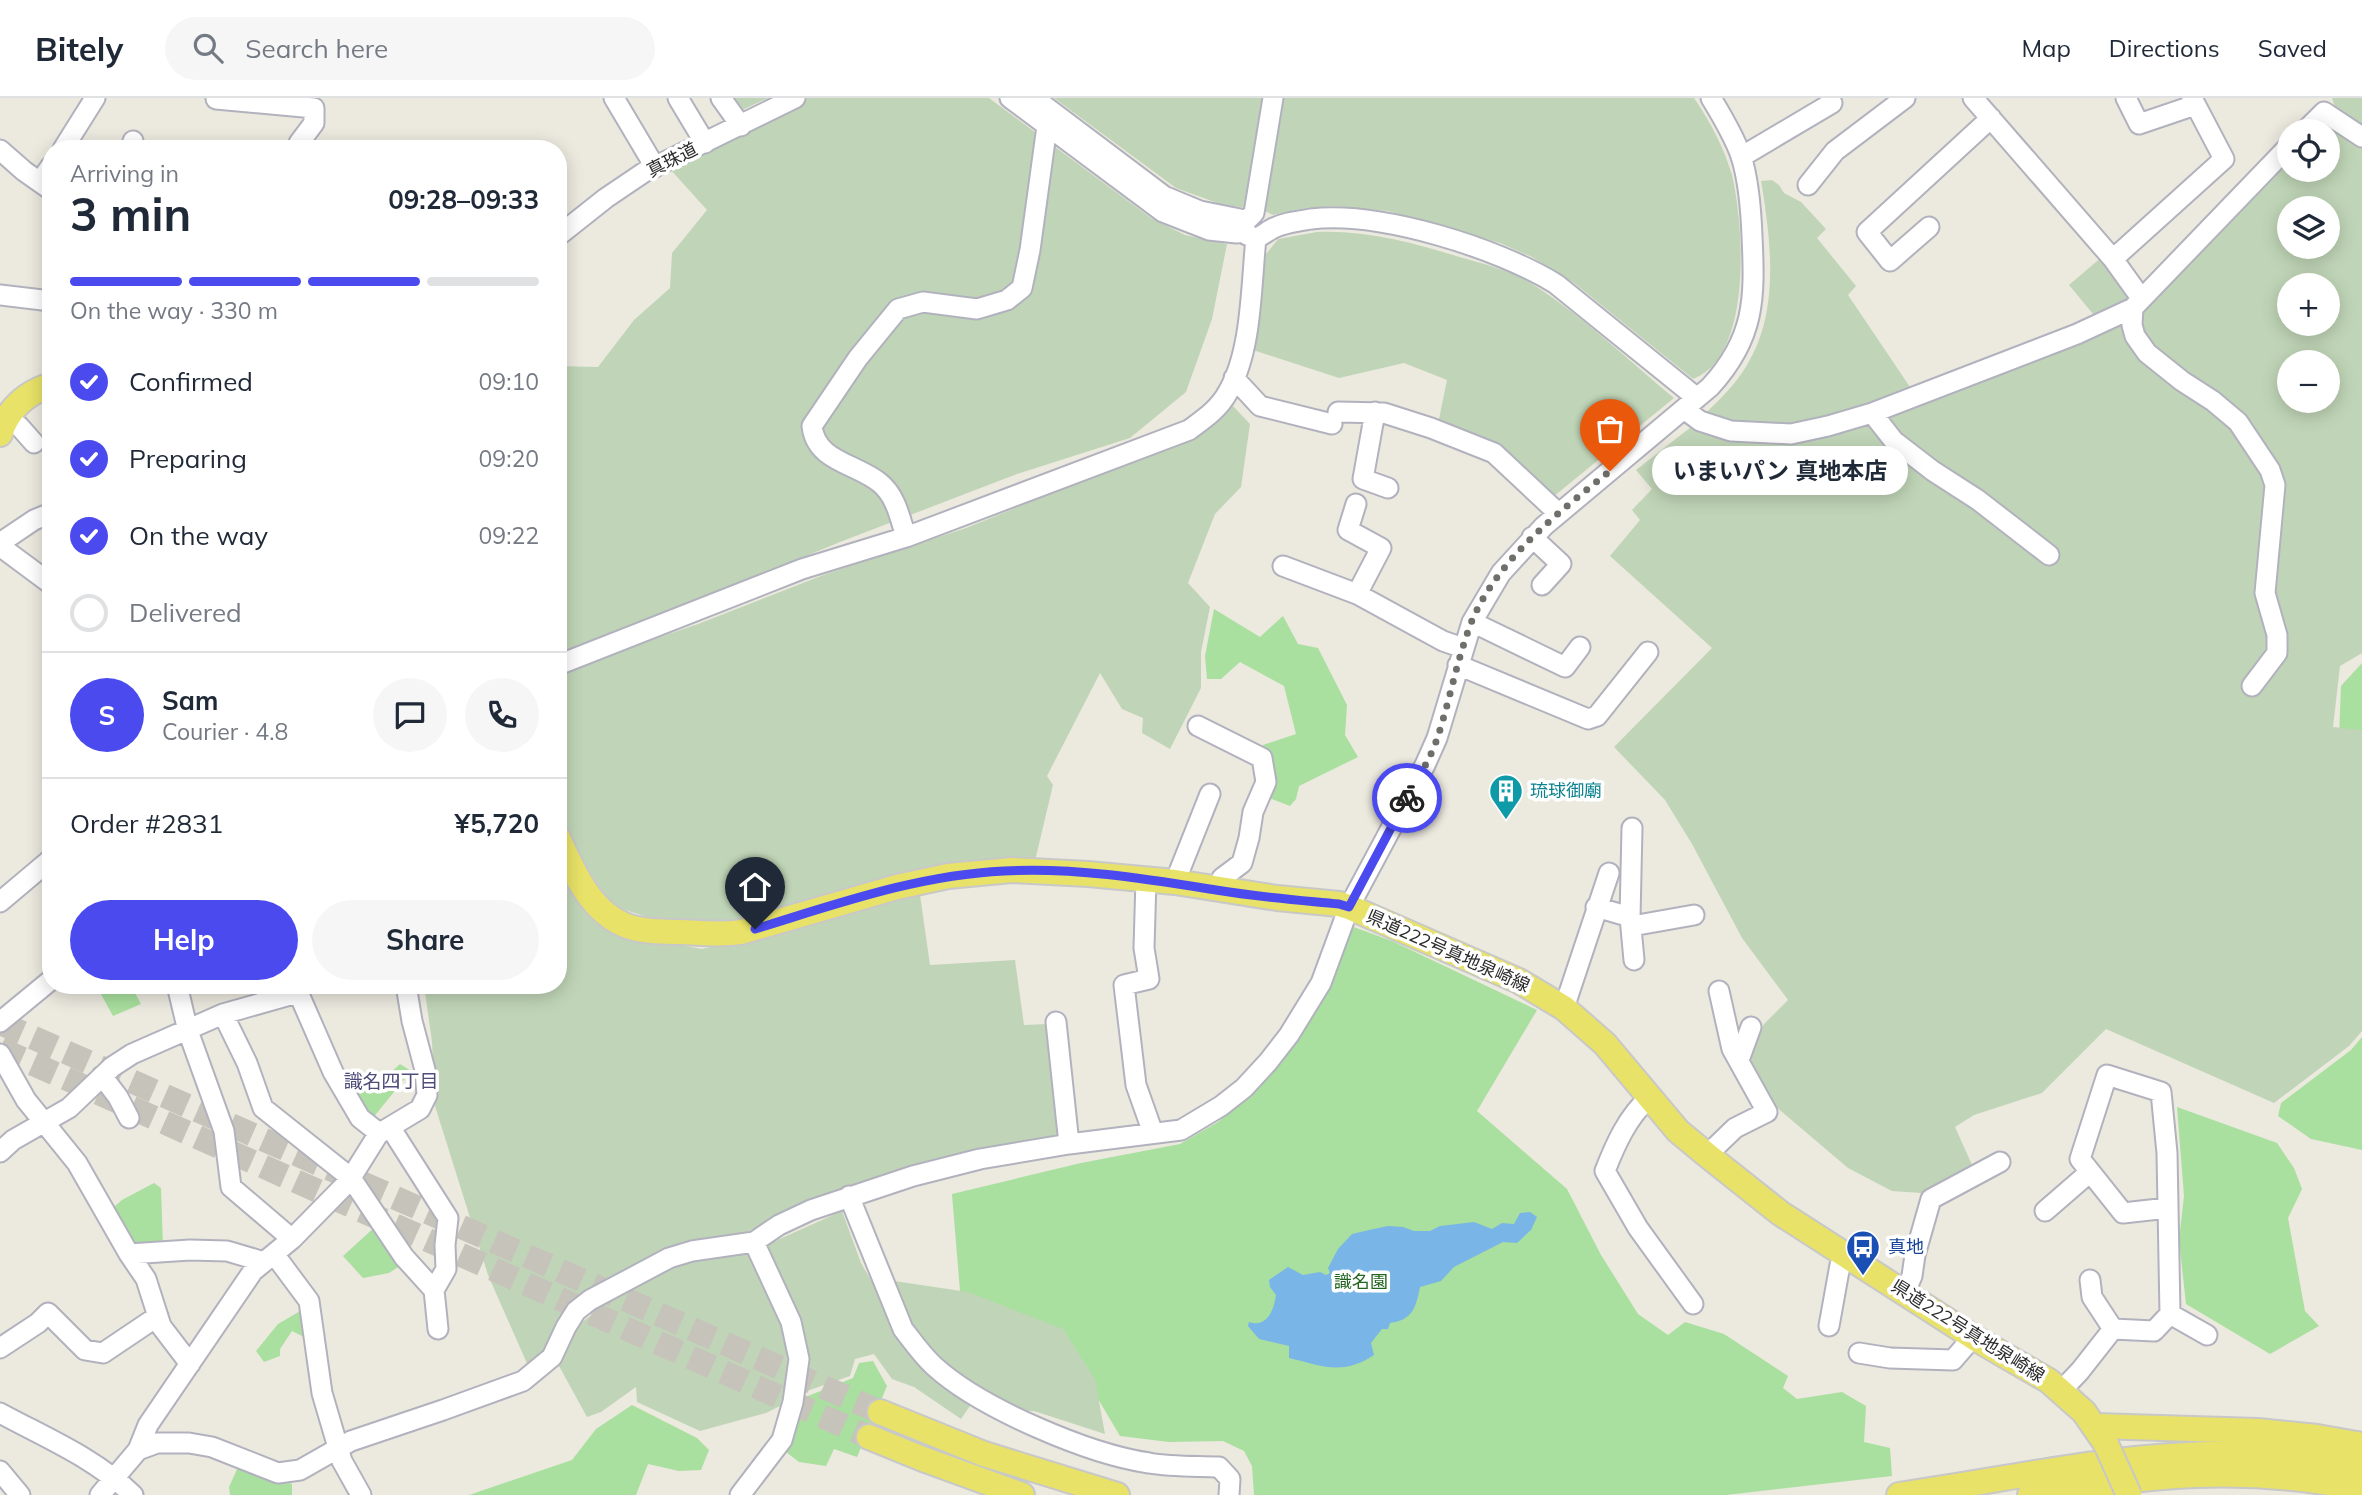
<!DOCTYPE html>
<html lang="en">
<head>
<meta charset="utf-8">
<style>
  :root { --surface:#fff; --page:#f6f6f7; --text:#1f2937; --muted:#747a83; --line:#e0e1e3; --accent:#4a4aef }
  body { margin:0; font-family:Mulish,"Noto Sans JP",sans-serif; background:var(--page); color:var(--text); height:100vh; display:flex; flex-direction:column; font-size:26px; white-space:nowrap }
  * { box-sizing:border-box; margin:0 }
  p { font-size:23px; color:var(--muted) }
  .icon { flex:none; width:38px; height:38px; fill:none; stroke:currentColor; stroke-width:2; stroke-linecap:round; stroke-linejoin:round }
  .map { position:relative; flex:1; overflow:hidden }
  .drawer { position:absolute; left:42px; top:42px; width:525px; height:854px; display:flex; flex-direction:column; background:var(--surface); border-radius:28px; box-shadow:0 4px 18px #0003 }
  .drawer>* { flex:none }
  .buttons { position:absolute; left:2277px; top:21px; display:grid; gap:14px }
  .buttons a { display:grid; place-items:center; width:63px; height:63px; border-radius:50%; background:var(--surface); box-shadow:0 4px 18px #0003; font-size:35px }
  .pin { position:absolute; display:grid; place-items:center; width:60px; height:60px; color:#fff; margin:-72px -30px; border-radius:50% 50% 50% 0; rotate:-45deg; box-shadow:0 0 7px #0007 }
  .pin .icon { rotate:45deg }
  .courier { position:absolute; display:grid; place-items:center; width:70px; height:70px; margin:-35px; border:5px solid #4a4aef; border-radius:50%; background:#fff; color:#222; box-shadow:0 2px 9px #0007 }
  .bubble { position:absolute; height:49px; border-radius:24px; background:var(--surface); box-shadow:0 4px 18px #0003; font-size:23px; font-weight:700; line-height:49px; text-align:center }
  .overview em { font-style:normal; font-weight:700 }
  .overview div { display:flex; flex-direction:column-reverse }
  .overview { display:flex; align-items:center; justify-content:space-between; height:119px; padding:0 28px }
  h1 { font-size:46px; font-weight:700; line-height:52px }
  .bar { display:grid; grid-template-columns:repeat(4,1fr); gap:10px 7px; align-content:center; height:84px; padding:0 28px }
  .bar i { height:9px; border-radius:5px; background:var(--line) }
  .bar .active { background:var(--accent) }
  .bar p { grid-column:span 4 }
  .line { display:flex; align-items:center; gap:18px; padding:0 28px; border-top:2px solid var(--line) }
  .line div { flex:1 }
  .round { display:grid; place-items:center; flex:none; width:74px; height:74px; border-radius:37px; background:var(--page) }
  ol { padding:0 28px; list-style:none }
  li { display:flex; align-items:center; gap:21px; height:77px }
  li p { margin-inline-start:auto }
  li .icon { padding:7px; border-radius:50%; background:var(--accent); color:#fff; stroke-width:4 }
  li:last-child { color:var(--muted) }
  li i { width:38px; height:38px; border:4px solid var(--line); border-radius:50% }
  .button { display:flex; gap:14px; margin-top:auto; padding:14px 28px }
  .button a { flex:1; height:80px; border-radius:42px; background:var(--accent); color:#fff; font-size:28px; font-weight:700; line-height:80px; text-align:center }
  .button a+a { background:var(--page); color:var(--text) }
  header { display:flex; align-items:center; gap:42px; box-sizing:border-box; height:98px; padding:0 35px; background:var(--surface); border-bottom:2px solid var(--line) }
  header strong { font-size:33px }
  nav { display:flex; gap:38px; margin-inline-start:auto; font-size:24px }
  .search { width:490px; height:63px; background:var(--page); display:flex; align-items:center; gap:18px; box-sizing:border-box; padding:0 24px; border-radius:38px; color:var(--muted); font-size:26px }
  .map>svg:first-child { display:block }
  .green { fill:#a9df9f }
  .cemetery { fill:#c0d5b7; fill-rule:evenodd }
  .water { fill:#79b6e7 }
  .lines { fill:none; stroke-linecap:round; stroke-linejoin:round }
  .major-tunnel { stroke:#c6c3bb; stroke-width:24; stroke-dasharray:24 12; stroke-linecap:butt }
  .minor-casing { stroke:#b2b2be; stroke-width:23 }
  .major-casing { stroke:#c8c8c8; stroke-width:28 }
  .minor { stroke:#fff; stroke-width:19 }
  .major { stroke:#e8e268; stroke-width:24 }
  .major-bridge-casing { stroke:#c8c8c8; stroke-width:28; stroke-linecap:butt }
  .major-bridge { stroke:#e8e268; stroke-width:24 }
  .done { stroke:#6f6e6b; stroke-width:7; stroke-dasharray:0 12.6 }
  .route { stroke:#4a4aef; stroke-width:9 }
  .labels { text-anchor:middle; stroke-width:7; stroke-linejoin:round; paint-order:stroke }
  .street-label { font-size:18px; fill:#2c2c2c; stroke:#fff }
  .culture-label { font-size:18px; fill:#0d838f; stroke:#fff; text-anchor:start }
  .transit-label { font-size:18px; fill:#164399; stroke:#fff; text-anchor:start }
  .park-label { font-size:18px; fill:#21651f; stroke:#fff }
  .neighbourhood-label { font-size:19px; fill:#4f4e7a; stroke:#fff }
</style>
</head>
<body>
<header>
<strong>Bitely</strong>
<div class="search"><svg class="icon" aria-label="search" viewBox="0 0 24 24"><circle cx="10" cy="10" r="6"/><path d="M15 15l6 6"/></svg>Search here</div>
<nav><a>Map</a><a>Directions</a><a>Saved</a></nav>
</header>
<div class="map">
<svg width="2362" height="1397" viewBox="0 0 2362 1397">
  <rect width="100%" height="100%" fill="#ece9df"/>
  <path class="green" d="M1214,511L1260,539L1283,518L1298,546L1318,550L1347,607L1345,637L1358,659L1299,688L1296,701L1290,708L1267,699L1270,678L1263,647L1296,636L1284,588L1240,564L1221,581H1207L1205,558Z
    M2362,565V698L2338,666L2341,588Z
    M1351,828L1392,843L1537,912L1477,1013L1567,1091L1601,1157L1638,1216L1668,1237L1685,1224L1724,1236L1788,1278L1783,1290L1797,1301L1842,1294L1866,1308L1864,1344L1890,1350L1892,1378L1726,1397H1254L1252,1368L1244,1353L1223,1343L1169,1344L1120,1338L1059,1235L961,1205L952,1096L1081,1065L1180,1046L1218,1024L1252,995L1274,973L1293,947Z
    M113,887L118,893L131,887L141,906L113,918L97,889Z
    M2362,939V1052L2311,1041L2278,1018L2281,1005L2351,952Z
    M400,966L411,973L372,1021L352,994L380,984Z
    M2177,1009L2277,1045L2294,1070L2302,1091L2288,1120L2305,1213L2319,1228L2270,1256L2186,1206L2179,1142L2184,1098Z
    M154,1085L161,1090L163,1149L132,1152L107,1115L122,1102Z
    M376,1128L403,1166L389,1175L363,1180L343,1158Z
    M302,1212L308,1241L292,1233L280,1251V1258L264,1264L256,1253L278,1226Z
    M873,1263L887,1288L857,1359L834,1351L826,1368L799,1364L786,1354L803,1300L853,1280L859,1265Z
    M632,1307L697,1340L709,1352L701,1372L679,1373L648,1366L636,1397H469L572,1362L596,1331Z
    M238,1369L292,1386V1397H230L229,1389Z"/>
  <path class="cemetery" d="M729,0H768L740,13Z
    M807,0H989L1151,120L1185,137L1227,146L1212,221L1186,294L1130,340L1017,376L840,444L630,531L558,554V268L598,269L634,222L670,190L672,155L707,112L670,71L767,25Z
    M1054,0H1694C1710,23 1724,50 1732,77C1744,127 1753,259 1693,281L1574,185L1532,159L1500,145L1388,113L1334,108L1300,111L1273,117L1265,113L1220,106L1176,90Z
    M2332,0H2362V555L2340,568L2333,629L2362,632V933L2349,948L2274,1005L2106,931L2042,995L1974,1017L1955,1029L1973,1069L1921,1095L1892,1093L1848,1070L1774,1007L1748,956L1764,926L1788,902L1742,840L1692,746L1665,702L1614,649L1712,550L1610,458L1640,422L1632,412L1652,391L1636,372L1691,329L1795,340L2130,217L2289,57V72H2328V33H2312L2335,10ZM2289,110H2328V149H2289ZM2289,187H2328V226H2289ZM2289,264H2328V303H2289Z
    M1772,82L1779,87L1784,95L1801,104L1826,131L1817,140L1856,188L1848,197L1912,292C1856,310 1796,338 1736,326C1725,324 1715,319 1705,316C1720,301 1736,286 1747,267C1780,213 1771,143 1761,83Z
    M1317,134C1368,132 1414,145 1463,160C1488,167 1515,174 1537,189C1586,221 1629,263 1674,300L1553,399L1496,352L1439,321L1447,282L1404,265L1339,280L1253,252L1263,160L1278,141Z
    M2103,158L2135,197L2098,222L2069,187Z
    M1233,308L1250,326L1241,389L1215,416L1188,485L1210,509L1201,554V590L1170,651L1142,635L1143,620L1122,611L1100,575L1047,678L1053,687L1035,763L733,828L669,826L613,808L575,753L558,715V574L698,526L826,476L966,430L1183,342Z
    M558,761L569,787L610,834L702,851L797,830L920,797L930,867L1015,862L1024,927L1049,926L1062,1038L849,1091L722,1144L668,1150L585,1198L529,1270L488,1177L435,1008L432,944L424,887H558Z
    M842,1113L861,1165L893,1220L974,1302L961,1321L914,1289L892,1281L874,1256L855,1261L850,1278L804,1294L764,1148Z
    M752,1150C776,1207 799,1245 780,1308L766,1315L700,1333L637,1304L636,1289L601,1314L587,1319L559,1268L574,1230L609,1204L692,1158Z
    M894,1183L968,1194L1063,1231L1095,1281L1105,1336L1034,1313C994,1316 918,1245 901,1210C898,1202 896,1192 894,1183Z"/>
  <path class="water" d="M1530,1114L1537,1119L1531,1132L1517,1145L1503,1144L1454,1169L1441,1183L1420,1189C1416,1209 1413,1222 1390,1225L1388,1231H1382L1371,1245L1374,1257C1342,1278 1323,1268 1289,1260V1248L1259,1241L1248,1228L1249,1224C1267,1230 1274,1212 1276,1197L1270,1189L1269,1182L1288,1169L1303,1177L1320,1174L1326,1177L1330,1175L1328,1170L1338,1151L1352,1136L1369,1132L1388,1128L1403,1129L1414,1133H1430L1440,1128L1474,1124L1492,1131L1502,1125L1514,1126L1520,1115Z"/>
  <g class="lines">
    <path class="major-tunnel" d="M0,925L880,1314
      M0,951L869,1339"/>
    <g class="minor-casing">
      <path id="minor" d="M614,0L655,69
        M678,0L705,45
        M721,0L741,28
        M1010,0L1163,114L1209,132L1237,135L1244,133
        M1034,0L1164,98L1200,113L1245,122
        M1273,0L1254,115L1243,126L1247,137L1256,140C1262,138 1265,135 1270,132C1281,125 1298,123 1311,121C1380,113 1498,150 1556,186L1697,300
        M1973,0L2113,161L2141,200
        M2126,0L2139,26L2195,7
        M216,1L314,10V25L299,45L300,51
        M2305,33L2324,14L2362,39
        M63,51L95,0
        M131,51L133,43
        M0,52L24,73L51,92
        M1741,59L1832,5
        M40,84L51,68
        M1808,87L1835,53L1905,0
        M1929,129L1890,163L1867,134L1991,20
        M558,138L606,100L646,73L795,0
        M2113,161L2224,61L2192,0
        M0,197L51,203
        M2133,210L2132,227L2135,238L2147,255L2182,283L2213,303L2238,324L2270,372L2275,387L2265,495L2277,537V555L2252,588
        M1234,280L1260,308L1332,326
        M1684,311L1700,323L1731,333L1791,336L1828,328L1872,315L2077,236L2133,210L2289,48
        M1338,314L1384,315L1431,330L1494,355L1558,415
        M1375,314L1363,381L1388,390
        M1872,315L1894,343L1933,373L1978,402L2049,457
        M6,321L19,328L34,345
        M1356,406L1348,432L1381,450L1357,496
        M906,439C900,420 896,398 880,385C856,365 816,364 812,328L858,260L898,211L923,204L977,211L1007,202L1022,190L1030,152L1047,28
        M1532,439L1561,466L1542,487
        M0,445L5,452L51,486
        M0,445L34,422L51,415
        M1283,468L1357,496L1443,543L1463,550
        M1472,524L1565,569L1580,549
        M558,567L802,471L906,439L1189,332C1204,321 1219,311 1228,294C1252,253 1251,188 1256,140
        M1458,567L1588,621L1597,618L1648,554
        M1198,628L1262,660L1266,684L1253,714L1249,740L1242,765L1222,780L1219,792
        M1632,730L1630,819L1634,862
        M1146,781L1144,850L1149,881L1124,887L1136,987L1153,1035
        M1175,784L1210,696
        M0,804L51,761
        M1596,809L1630,819
        M1632,828L1694,817
        M177,887L188,933L224,1033L231,1089L292,1141
        M1564,910L1609,775
        M223,916L247,965L263,1010L351,1080L404,1159L434,1192
        M0,924L51,882
        M1056,924L1069,1046
        M0,956L26,1002L77,1065L129,1156L146,1181L161,1228L190,1266
        M1739,962L1751,929
        M102,978L118,999L129,1020
        M1649,1000C1628,1018 1615,1047 1605,1073L1638,1130L1693,1206
        M390,1029L448,1120L445,1147L446,1171L434,1192L438,1231
        M380,1035L420,1011L427,997L425,972L412,923L406,887
        M0,1054L13,1042L69,1010L112,969L132,956L223,916L297,895
        M1707,1057L1735,1030L1767,1014L1732,951L1719,893
        M849,1098L903,1231C913,1244 922,1257 934,1268C980,1310 1088,1356 1149,1365C1172,1369 1195,1368 1219,1369L1230,1381L1229,1397
        M2045,1113L2090,1074
        M129,1156L190,1152L227,1153L264,1164
        M274,1156L309,1203L322,1295L342,1363L361,1397
        M2090,1182L2092,1199L2113,1231
        M1905,1194L1912,1178L1915,1157L1931,1101L2000,1064
        M2170,1216L2207,1237
        M1829,1228L1840,1167L1846,1156
        M0,1250L38,1225L48,1215L85,1252L103,1255L158,1218
        M1859,1255L1890,1260L1953,1262L1973,1239
        M2061,1293L2080,1273L2113,1231L2154,1233L2170,1216L2167,1055L2161,994L2107,977L2080,1061L2123,1115L2168,1110
        M0,1315C46,1340 95,1360 133,1397
        M138,1352L157,1345H189L212,1349L278,1375L300,1372L351,1343L443,1312L523,1283L552,1259L566,1229L576,1213L590,1202L669,1160L692,1153L754,1144L779,1127L811,1112L913,1078L980,1061L1069,1046L1181,1032L1221,1008L1244,990L1268,964L1289,937L1321,885L1349,809L1425,667L1437,640L1472,524L1501,475L1544,428L1710,289C1755,240 1755,201 1752,138C1751,112 1749,83 1741,58C1734,38 1722,18 1711,0
        M0,1373L20,1397
        M100,1397L138,1352L148,1327L253,1173L292,1141L349,1083L379,1035L360,1020L333,974L295,887
        M740,1397L782,1342L793,1304L799,1261L791,1224L754,1144"/>
    </g>
    <g class="major-casing">
      <path id="major" d="M0,336C8,311 26,295 51,287
        M558,740C574,775 594,823 638,831C652,834 667,834 681,834C701,835 721,837 741,834L897,789L948,778L1012,772L1088,776L1175,784L1277,800L1339,806L1349,809L1519,883L1564,910L1605,946L1678,1033L1707,1057L1780,1115L1973,1239L2049,1283L2084,1314L2106,1346
        M880,1314L984,1356L1117,1397
        M2096,1328L2258,1333L2317,1339L2362,1347
        M869,1339L923,1361L1022,1397
        M1899,1397C2003,1382 2108,1358 2213,1356C2263,1355 2313,1361 2362,1371
        M2030,1397C2148,1377 2243,1366 2362,1391"/>
    </g>
    <use href="#minor" class="minor"/>
    <use href="#major" class="major"/>
    <g class="major-bridge-casing">
      <path id="major-bridge" d="M2106,1346L2129,1397"/>
    </g>
    <use href="#major-bridge" class="major-bridge"/>
  </g>
  <g class="lines">
    <path class="done" d="M1407,700C1418,680 1431,660 1438,638C1450,601 1457,562 1471,525C1498,460 1557,416 1610,373"/>
    <path class="route" d="M755,831C837,806 918,777 1004,773C1075,769 1147,781 1216,792C1257,799 1298,802 1339,806L1349,809L1407,700"/>
  </g>
  <defs>
    <g id="building-pin" transform="scale(1.75)"><path d="M0 17L-7.5 6A9.5 9.5 0 1 1 7.5 6Z" fill="#0f9aa8" stroke="#fff"/><path d="M-4-6H4V6H1V3H-1V6H-4ZM-2.5-4.3h1.7v1.8h-1.7ZM.8-4.3h1.7v1.8H.8ZM-2.5-1h1.7V.8h-1.7ZM.8-1h1.7V.8H.8Z" fill="#fff"/></g>
    <g id="bus-pin" transform="scale(1.75)"><path d="M0 17L-7.5 6A9.5 9.5 0 1 1 7.5 6Z" fill="#1a4fb4" stroke="#fff"/><path d="M-5-6H5V4H4V6H2V4H-2V6H-4V4H-5ZM-3.5-4V0h7V-4ZM-3.5 1.2v1.5H-2V1.2ZM2 1.2v1.5H3.5V1.2Z" fill="#fff"/></g>
  </defs>
  <g fill-rule="evenodd">
    <use href="#building-pin" x="1506" y="693"/>
    <use href="#bus-pin" x="1863" y="1149"/>
  </g>
  <g class="labels">
    <g class="street-label">
      <text transform="translate(672 62) rotate(-27)" y="6">真珠道</text>
      <text transform="translate(1448 853) rotate(24)" y="6">県道222号真地泉崎線</text>
      <text transform="translate(1968 1233) rotate(32)" y="6">県道222号真地泉崎線</text>
    </g>
    <g class="culture-label">
      <text x="1530" y="699">琉球御廟</text>
    </g>
    <g class="transit-label">
      <text x="1888" y="1155">真地</text>
    </g>
    <g class="park-label">
      <text x="1361" y="1190">識名園</text>
    </g>
    <g class="neighbourhood-label">
      <text x="391" y="990">識名四丁目</text>
    </g>
  </g>
</svg>
<div class="buttons">
<a><svg class="icon" aria-label="locate" viewBox="0 0 24 24"><circle cx="12" cy="12" r="6"/><path d="M12 2v4M12 18v4M2 12h4M18 12h4"/></svg></a>
<a><svg class="icon" aria-label="layers" viewBox="0 0 24 24"><path d="M12 4l9 5-9 5-9-5zM3 14l9 5 9-5"/></svg></a>
<a>+</a>
<a>−</a>
</div>
<div class="pin" style="left:1610px;top:373px;background:#ea580c"><svg class="icon" aria-label="bag" viewBox="0 0 24 24"><path d="M5 8h14l-1 12H6zM9 8a3 3 0 0 1 6 0"/></svg></div>
<div class="pin" style="left:755px;top:831px;background:#1f2937"><svg class="icon" aria-label="home" viewBox="0 0 24 24"><path d="M3 11l9-7 9 7M6 9v11h12V9"/></svg></div>
<div class="courier" style="left:1407px;top:700px"><svg class="icon" aria-label="bike" viewBox="0 0 24 24"><circle cx="6" cy="16" r="4"/><circle cx="18" cy="16" r="4"/><path d="M6 16l4-8h5l3 8M10 8l3 8H6M13 5h3"/></svg></div>
<div class="bubble" style="left:1652px;top:348px;width:256px">いまいパン 真地本店</div>
<section class="drawer">
<div class="overview"><div><h1>3 min</h1><p>Arriving in</p></div><em>09:28–09:33</em></div>
<div class="bar"><i class="active"></i><i class="active"></i><i class="active"></i><i></i><p>On the way · 330 m</p></div>
<ol>
<li><svg class="icon" aria-label="check" viewBox="0 0 24 24"><path d="M5 12l5 5 9-10"/></svg>Confirmed<p>09:10</p></li>
<li><svg class="icon" aria-label="check" viewBox="0 0 24 24"><path d="M5 12l5 5 9-10"/></svg>Preparing<p>09:20</p></li>
<li><svg class="icon" aria-label="check" viewBox="0 0 24 24"><path d="M5 12l5 5 9-10"/></svg>On the way<p>09:22</p></li>
<li><i></i>Delivered</li>
</ol>
<div class="line" style="height:126px"><b class="round" style="background:var(--accent);color:#fff">S</b><div><b>Sam</b><p>Courier · 4.8</p></div><a class="round"><svg class="icon" aria-label="chat" viewBox="0 0 24 24"><path d="M4 5h16v11H9l-5 4z"/></svg></a><a class="round"><svg class="icon" aria-label="phone" viewBox="0 0 24 24"><path d="M5 4h4l2 5-3 2q2 4 5 5l2-3 5 2v4C11 20 4 13 5 4z"/></svg></a></div>
<div class="line" style="height:91px"><div>Order #2831</div><b>¥5,720</b></div>
<div class="button"><a>Help</a><a>Share</a></div>
</section>
</div>
</body>
</html>
